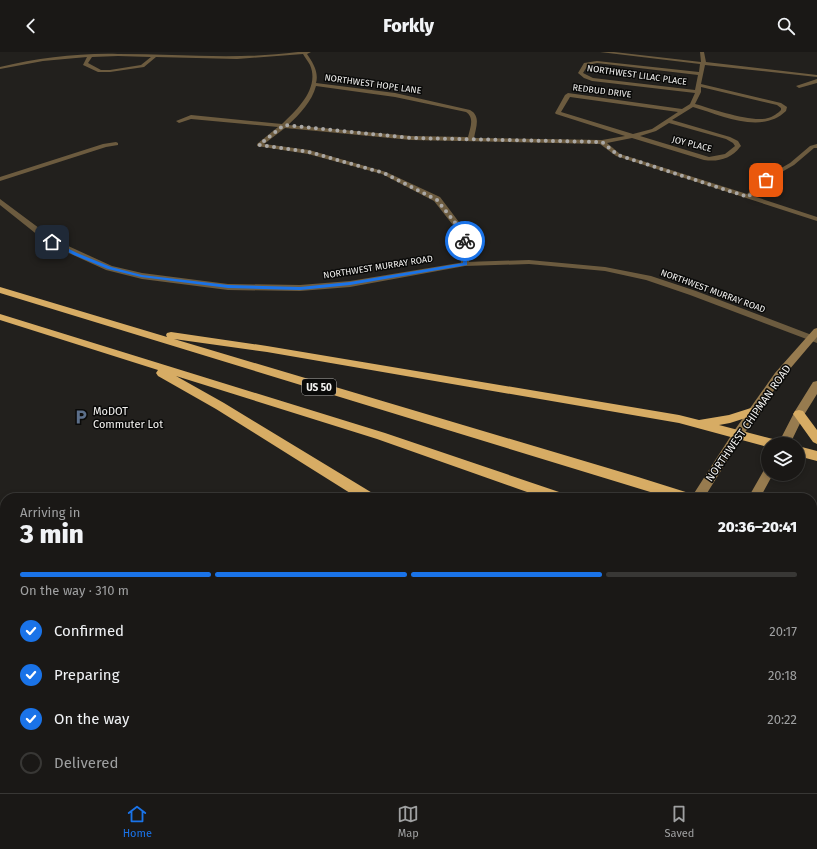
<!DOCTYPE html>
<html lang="en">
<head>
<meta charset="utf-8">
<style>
  :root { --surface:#1a1816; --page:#272523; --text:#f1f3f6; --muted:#9fa0a1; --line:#383735; --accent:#1a73e8 }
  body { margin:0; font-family:"Fira Sans",sans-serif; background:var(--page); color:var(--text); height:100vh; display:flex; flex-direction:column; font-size:15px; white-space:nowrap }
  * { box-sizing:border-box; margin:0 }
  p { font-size:13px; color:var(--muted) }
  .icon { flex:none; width:22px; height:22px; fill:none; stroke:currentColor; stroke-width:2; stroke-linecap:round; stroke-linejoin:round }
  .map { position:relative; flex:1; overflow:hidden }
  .sheet { position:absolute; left:0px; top:441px; width:817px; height:300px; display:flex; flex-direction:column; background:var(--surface); border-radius:16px 16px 0 0; box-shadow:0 2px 6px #0003,0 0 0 1px var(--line) }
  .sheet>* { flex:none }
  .buttons { position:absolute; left:761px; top:385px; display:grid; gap:8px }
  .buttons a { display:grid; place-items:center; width:44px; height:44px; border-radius:50%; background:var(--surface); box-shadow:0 2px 6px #0003,0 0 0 1px var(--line); font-size:20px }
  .pin { position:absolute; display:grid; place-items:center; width:34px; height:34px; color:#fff; margin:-17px; border-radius:8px; box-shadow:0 2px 6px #0006 }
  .courier { position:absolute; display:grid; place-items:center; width:40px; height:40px; margin:-20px; border:3px solid #1a73e8; border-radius:50%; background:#fff; color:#222; box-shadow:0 1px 5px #0007 }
  .head em { font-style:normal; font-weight:800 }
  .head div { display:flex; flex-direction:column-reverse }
  .head { display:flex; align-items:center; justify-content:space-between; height:68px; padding:0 20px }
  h1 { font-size:26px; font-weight:800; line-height:30px }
  .bar { display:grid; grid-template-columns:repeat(4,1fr); gap:6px 4px; align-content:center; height:48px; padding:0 20px }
  .bar i { height:5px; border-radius:3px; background:var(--line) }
  .bar .active { background:var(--accent) }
  .bar p { grid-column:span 4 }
  ol { padding:0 20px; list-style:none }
  li { display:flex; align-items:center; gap:12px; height:44px }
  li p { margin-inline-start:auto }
  li .icon { padding:4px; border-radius:50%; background:var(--accent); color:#fff; stroke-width:4 }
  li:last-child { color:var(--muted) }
  li i { width:22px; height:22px; border:2px solid var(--line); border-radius:50% }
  header { display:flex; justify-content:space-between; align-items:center; height:52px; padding:0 20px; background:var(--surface); font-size:18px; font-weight:800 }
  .tab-bar { display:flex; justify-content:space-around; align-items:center; height:56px; border-top:1px solid var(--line); background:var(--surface); font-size:11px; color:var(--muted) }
  .tab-bar a { display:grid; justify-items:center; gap:2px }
  .tab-bar .active { color:var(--accent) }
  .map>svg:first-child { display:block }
  .built { fill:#2f2a22 }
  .green { fill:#2c4135 }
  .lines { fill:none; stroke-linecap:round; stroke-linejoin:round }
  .minor { fill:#6c5b3f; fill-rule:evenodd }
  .tertiary { fill:#6c5b3f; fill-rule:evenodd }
  .secondary { fill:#977b4f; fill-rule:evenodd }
  .motorway { fill:#d7ac64; fill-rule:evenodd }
  .route { fill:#1a73e8 }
  .done { stroke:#aaa8a6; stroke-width:4; stroke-dasharray:0 7.2 }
  .labels { text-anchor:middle; stroke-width:3; stroke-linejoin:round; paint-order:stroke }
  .far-street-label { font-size:9px; fill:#f3f2f0; stroke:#0a0a09 }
  .shield { fill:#0a0a09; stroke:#adacab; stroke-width:1 }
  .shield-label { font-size:10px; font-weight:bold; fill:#f3f2f0 }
  .poi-label { font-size:11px; fill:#f3f2f0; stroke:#0a0a09; text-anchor:start }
  .street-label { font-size:11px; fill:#f3f2f0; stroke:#0a0a09 }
</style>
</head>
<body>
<header><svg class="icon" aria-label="back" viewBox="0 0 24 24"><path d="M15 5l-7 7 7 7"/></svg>Forkly<svg class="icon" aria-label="search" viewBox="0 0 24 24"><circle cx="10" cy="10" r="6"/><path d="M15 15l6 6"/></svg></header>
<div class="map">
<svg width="817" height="741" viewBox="0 0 817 741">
  <rect width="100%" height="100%" fill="#22201d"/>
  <path class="built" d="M621,736H790L804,741H617Z"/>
  <path class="green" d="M812,670L817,672V741H804L790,736H812Z"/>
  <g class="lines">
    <path class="minor" d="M298,0H311L307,2C313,11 319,20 316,31L395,41L470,58C481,64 476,75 474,86L602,88L625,84L556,62L555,61L565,43L568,41L682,57L690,52L695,41L592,29L584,26L578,21L584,11L597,9L699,20L700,12L600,0H614L701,10L700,0H704L706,10L817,23V25L705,13L701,32L781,51L787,55L786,59C761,83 721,63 693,55L672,68L730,85L738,89L741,94L740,95C731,107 718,110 704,108L632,86L607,91L620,102L747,142L769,123L790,111L810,94L817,92V96H814L794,113L773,125L753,144L817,165V169L616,104L600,92L411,88L285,76L264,92L309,98L386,120L440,145L468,182L469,212L465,214L461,212L460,182L434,149L382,122L308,102L257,94V92L278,75L191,67L179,71L176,69L191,63L282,72C297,58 320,36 310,13C308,9 305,6 303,2L237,7L156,5L144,15L110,20H98L83,13L87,5L43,9L0,17V15C39,6 78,1 118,2C178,2 238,8 298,0ZM118,4L151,5L141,13L110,18H101L88,11L92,5ZM597,11L698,23L695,38L593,26L583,21L588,13ZM316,34L395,45L466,60C475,66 470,76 468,85L411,84L288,73C300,62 312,49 316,34ZM701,35L777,53L781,56V58C778,61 773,65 768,66C752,71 713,57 695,52L701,40ZM570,45L678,60L652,77L633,82L561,60ZM669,71L726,87L733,91L735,94L725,102L709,105L640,84L656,79Z
      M817,27V31L799,36L796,34Z
      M116,90L118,91V93L106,95L0,129V125L103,92Z"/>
    <path class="tertiary" d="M0,147L55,188L112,214L142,221L228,232L300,233L350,229L465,210L529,208L605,215L651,224L696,239L817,285V291L690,243L646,228L605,219L529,212L465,214L350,235L300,239L228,238L142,227L106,218L49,192L0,153Z"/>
    <path class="secondary" d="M817,276V285L783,325L742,385L704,446H691L734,379L775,321L814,277Z
      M817,329V342L804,363L790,392H778L795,359L813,330Z
      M768,416V422H773L760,446H748L764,418Z
      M509,736H528L526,741H507Z
      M588,736H607L605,741H586Z"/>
    <path class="motorway" d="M0,235L167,285L166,283L167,281L171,280L267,294L679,363L699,368L729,363L754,355L758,356L760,359L758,362L730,371L719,373L773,387L777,389L779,392H768V395L679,371L267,300L174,287L638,425L692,442L694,446H670L0,241Z
      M0,262L385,381L565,442L567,446H544L377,387L176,324L224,351L374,442L376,446H358L216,357L158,324L156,321L158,318L0,268Z
      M799,358L803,359L817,378V392L813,390L793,362L795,359Z
      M798,394L817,399V409L798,404Z
      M812,482L817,484V496L812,494Z
      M812,526L817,528V542L812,540Z
      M812,649L817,650V668L812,667Z"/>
  </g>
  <path class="route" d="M465,188L467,189V213L350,233L300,238L228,236L141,225L108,217L74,203L49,190L53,189L77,201L111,215L142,223L228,233L300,235L350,230L463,211L462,189Z"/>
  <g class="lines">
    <path class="done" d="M465,189L464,182L437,148L384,121L309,100L259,93L284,73L411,86L602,90L618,103L748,145L766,128"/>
  </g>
  <defs>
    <g id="parking-bare" transform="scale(1.2)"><path d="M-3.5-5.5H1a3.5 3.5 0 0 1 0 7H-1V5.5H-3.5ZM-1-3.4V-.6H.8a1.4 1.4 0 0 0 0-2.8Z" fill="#5c6f8a" stroke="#0a0a09" stroke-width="2.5" paint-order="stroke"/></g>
  </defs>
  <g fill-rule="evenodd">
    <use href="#parking-bare" x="81" y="365"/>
  </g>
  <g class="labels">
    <g class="far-street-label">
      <text transform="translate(637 23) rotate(8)" y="3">NORTHWEST LILAC PLACE</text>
      <text transform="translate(373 32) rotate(8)" y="3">NORTHWEST HOPE LANE</text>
      <text transform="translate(602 39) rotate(7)" y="3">REDBUD DRIVE</text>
      <text transform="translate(692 92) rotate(14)" y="3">JOY PLACE</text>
      <text transform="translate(378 215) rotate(-9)" y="3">NORTHWEST MURRAY ROAD</text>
      <text transform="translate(713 239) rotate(20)" y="3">NORTHWEST MURRAY ROAD</text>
    </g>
    <rect class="shield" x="302" y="327" width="34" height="16" rx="3"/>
    <g class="shield-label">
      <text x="319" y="339">US 50</text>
    </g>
    <g class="poi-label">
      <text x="93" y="363">MoDOT<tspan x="93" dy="13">Commuter Lot</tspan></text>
    </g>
    <g class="street-label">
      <text transform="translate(748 371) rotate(-55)" y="4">NORTHWEST CHIPMAN ROAD</text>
    </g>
  </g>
</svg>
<div class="buttons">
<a><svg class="icon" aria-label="layers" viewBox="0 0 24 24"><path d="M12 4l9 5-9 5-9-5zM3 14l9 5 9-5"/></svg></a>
</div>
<div class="pin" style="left:766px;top:128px;background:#ea580c"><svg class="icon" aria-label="bag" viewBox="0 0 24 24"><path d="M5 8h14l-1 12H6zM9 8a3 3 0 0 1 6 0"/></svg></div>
<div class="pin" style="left:52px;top:190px;background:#1f2937"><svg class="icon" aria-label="home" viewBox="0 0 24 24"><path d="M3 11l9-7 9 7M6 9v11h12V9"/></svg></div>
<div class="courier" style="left:465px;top:189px"><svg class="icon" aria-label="bike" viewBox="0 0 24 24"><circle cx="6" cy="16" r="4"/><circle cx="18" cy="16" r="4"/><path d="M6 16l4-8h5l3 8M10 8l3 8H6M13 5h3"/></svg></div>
<section class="sheet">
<div class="head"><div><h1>3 min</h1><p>Arriving in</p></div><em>20:36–20:41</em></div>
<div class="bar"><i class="active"></i><i class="active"></i><i class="active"></i><i></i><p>On the way · 310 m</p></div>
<ol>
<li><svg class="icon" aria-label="check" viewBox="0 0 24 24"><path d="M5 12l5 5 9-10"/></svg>Confirmed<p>20:17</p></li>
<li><svg class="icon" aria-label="check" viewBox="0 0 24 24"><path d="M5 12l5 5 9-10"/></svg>Preparing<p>20:18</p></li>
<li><svg class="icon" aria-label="check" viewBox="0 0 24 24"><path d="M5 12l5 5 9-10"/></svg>On the way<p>20:22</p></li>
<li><i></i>Delivered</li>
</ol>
</section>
</div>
<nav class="tab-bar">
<a class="active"><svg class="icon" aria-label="home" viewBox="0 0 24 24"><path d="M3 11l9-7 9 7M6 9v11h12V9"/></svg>Home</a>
<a><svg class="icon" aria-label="map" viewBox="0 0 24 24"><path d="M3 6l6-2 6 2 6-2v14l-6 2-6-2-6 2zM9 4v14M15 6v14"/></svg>Map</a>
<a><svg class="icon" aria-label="saved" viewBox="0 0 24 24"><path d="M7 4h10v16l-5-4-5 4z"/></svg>Saved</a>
</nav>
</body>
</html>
